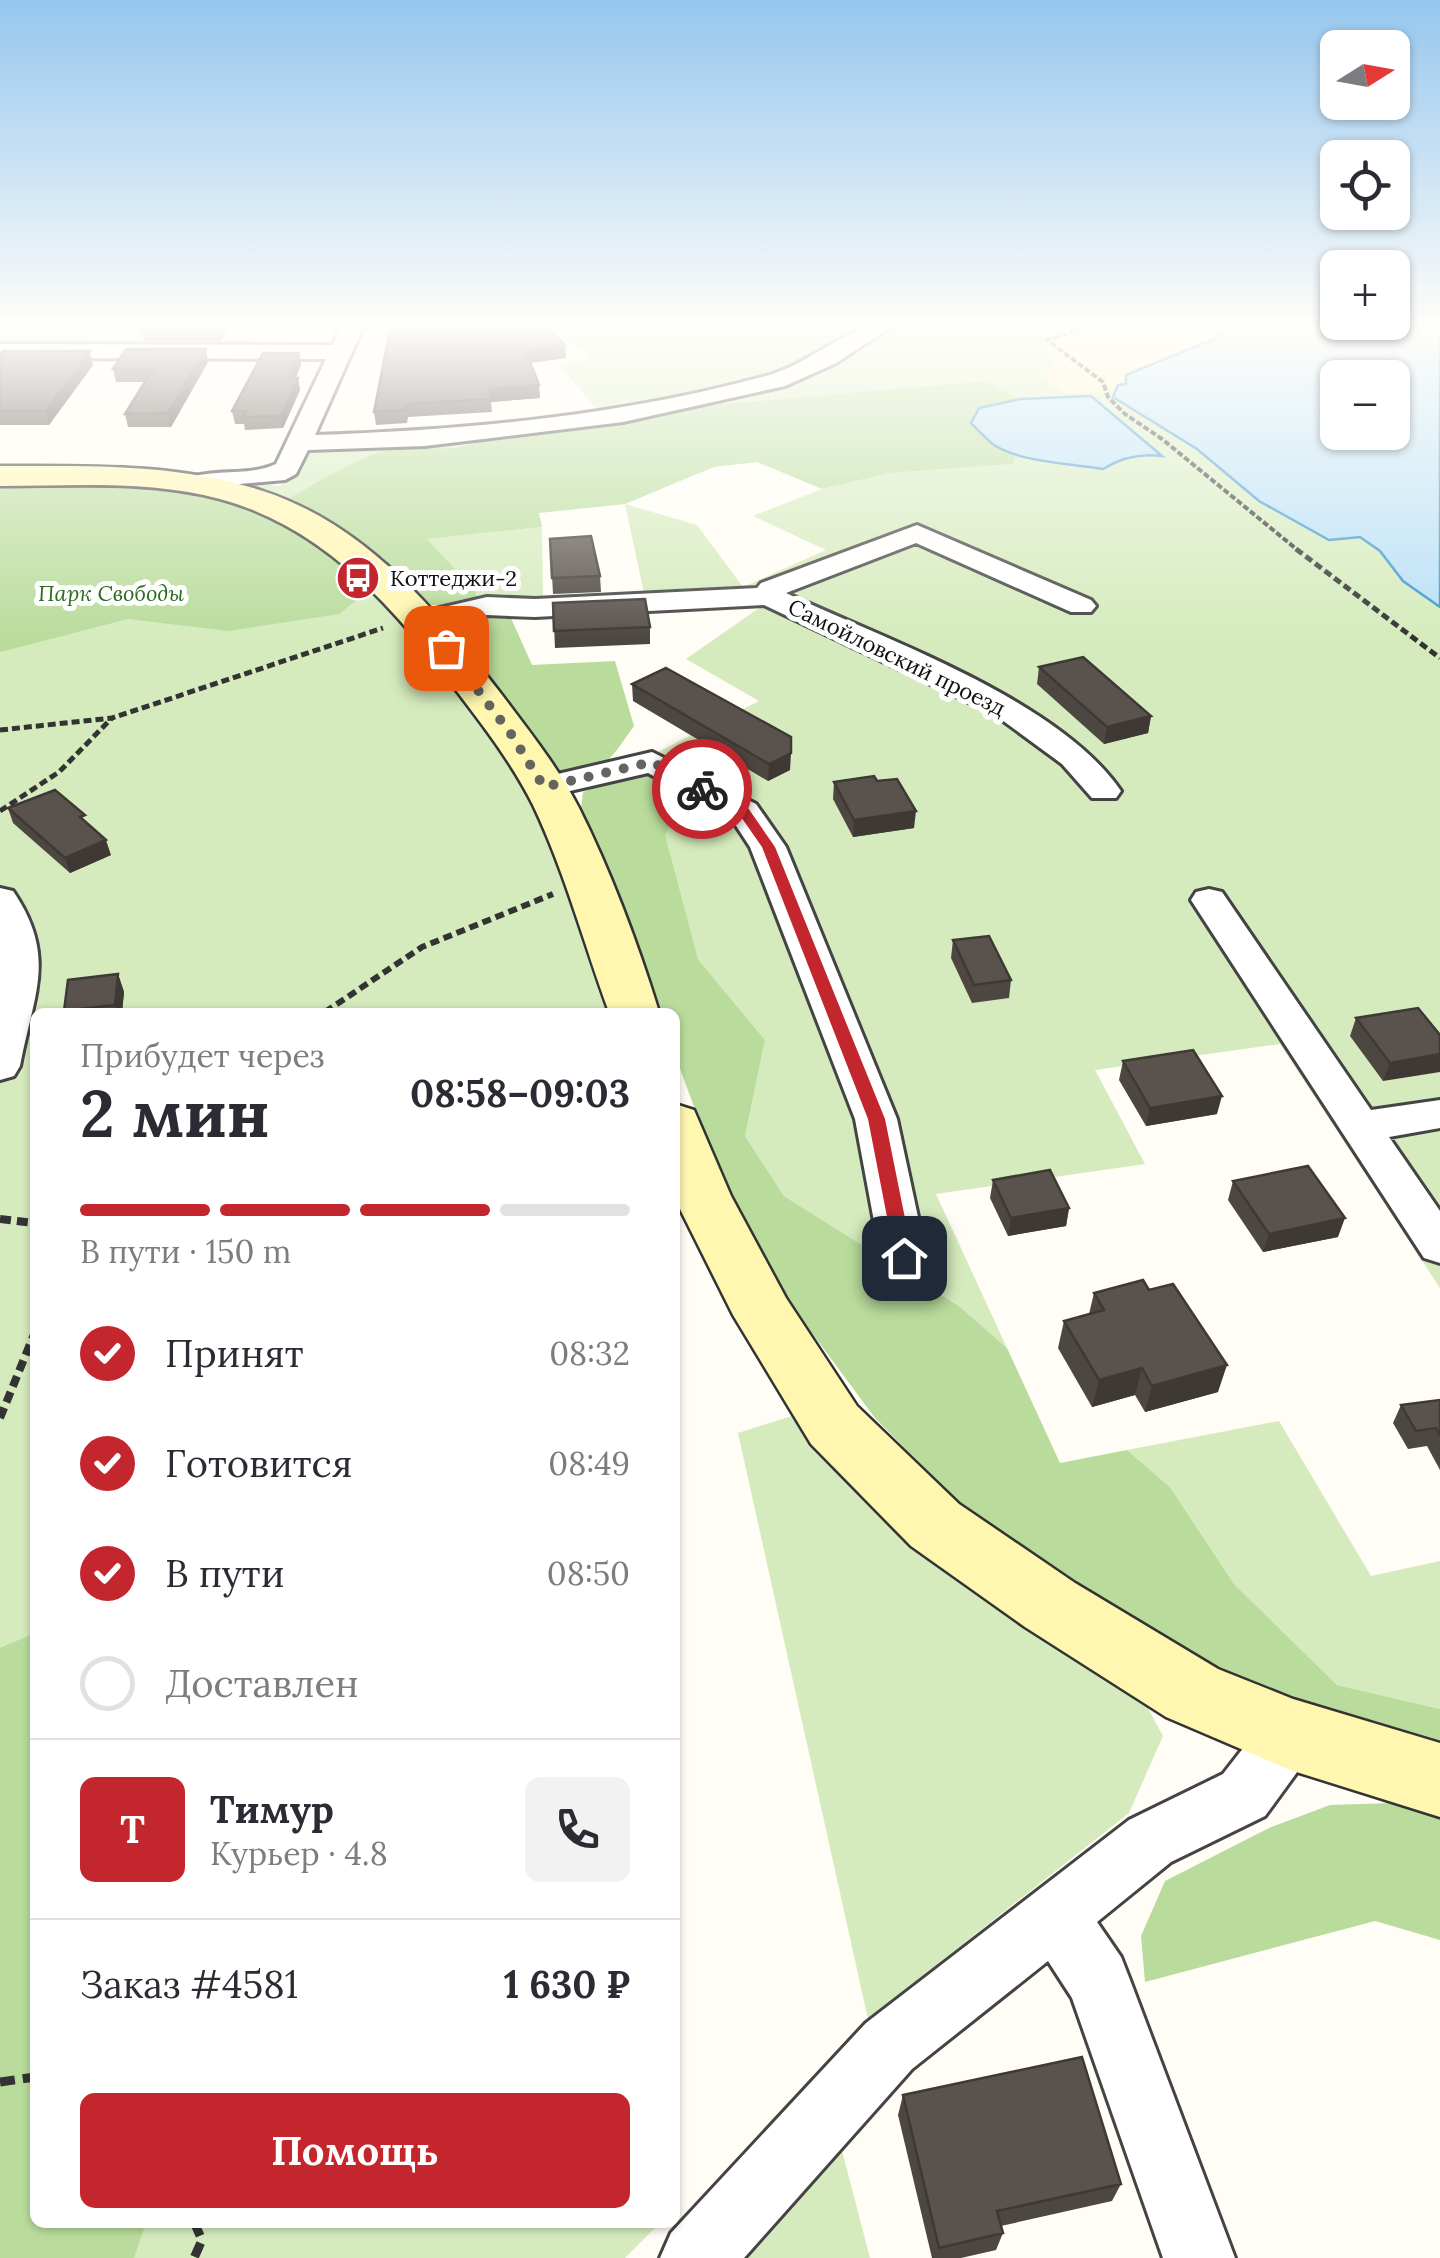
<!DOCTYPE html>
<html lang="ru">
<head>
<meta charset="utf-8">
<style>
  :root { --surface:#fff; --page:#f2f2f3; --text:#2b2b33; --muted:#7c7c81; --line:#e1e1e2; --accent:#c4262e }
  body { margin:0; font-family:Lora,serif; background:var(--page); color:var(--text); height:100vh; display:flex; flex-direction:column; font-size:38px; white-space:nowrap }
  * { box-sizing:border-box; margin:0 }
  p { font-size:32px; color:var(--muted) }
  .icon { flex:none; width:55px; height:55px; fill:none; stroke:currentColor; stroke-width:2; stroke-linecap:round; stroke-linejoin:round }
  .map { position:relative; flex:1; overflow:hidden }
  .sheet { position:absolute; left:30px; top:1008px; width:650px; height:1220px; display:flex; flex-direction:column; background:var(--surface); border-radius:15px; box-shadow:0 2px 8px #0004 }
  .sheet>* { flex:none }
  .needle { width:65px; rotate:79deg }
  .tools { position:absolute; left:1320px; top:30px; display:grid; gap:20px }
  .tools a { display:grid; place-items:center; width:90px; height:90px; border-radius:15px; background:var(--surface); box-shadow:0 2px 8px #0004; font-size:50px }
  .pin { position:absolute; display:grid; place-items:center; width:85px; height:85px; color:#fff; margin:-42px; border-radius:20px; box-shadow:0 5px 15px #0006 }
  .courier { position:absolute; display:grid; place-items:center; width:100px; height:100px; margin:-50px; border:8px solid #c4262e; border-radius:50%; background:#fff; color:#222; box-shadow:0 2px 12px #0007 }
  .headline em { font-style:normal; font-weight:700 }
  .headline div { display:flex; flex-direction:column-reverse }
  .headline { display:flex; align-items:center; justify-content:space-between; height:170px; padding:0 50px }
  h1 { font-size:65px; font-weight:700; line-height:75px }
  .bar { display:grid; grid-template-columns:repeat(4,1fr); gap:15px 10px; align-content:center; height:120px; padding:0 50px }
  .bar i { height:12px; border-radius:8px; background:var(--line) }
  .bar .active { background:var(--accent) }
  .bar p { grid-column:span 4 }
  .line { display:flex; align-items:center; gap:25px; padding:0 50px; border-top:2px solid var(--line) }
  .line div { flex:1 }
  .round { display:grid; place-items:center; flex:none; width:105px; height:105px; border-radius:15px; background:var(--page) }
  ol { padding:0 50px; list-style:none }
  li { display:flex; align-items:center; gap:30px; height:110px }
  li p { margin-inline-start:auto }
  li .icon { padding:10px; border-radius:50%; background:var(--accent); color:#fff; stroke-width:4 }
  li:last-child { color:var(--muted) }
  li i { width:55px; height:55px; border:5px solid var(--line); border-radius:50% }
  .primary-button { display:flex; gap:20px; margin-top:auto; padding:20px 50px }
  .primary-button a { flex:1; height:115px; border-radius:15px; background:var(--accent); color:#fff; font-size:40px; font-weight:700; line-height:115px; text-align:center }
  .map>svg:first-child { display:block }
  .green { fill:#d5ebbd; fill-rule:evenodd }
  .forest { fill:#b9dc9c }
  .sand { fill:#fbeec1 }
  .water { fill:#b9e0f7; stroke:#3f96cf; stroke-width:2.5; fill-rule:evenodd }
  .lines { fill:none; stroke-linecap:round; stroke-linejoin:round }
  .minor-casing { stroke:#444; stroke-width:6 }
  .secondary-casing { stroke:#333; stroke-width:5 }
  .path-far4 { stroke:#333; stroke-width:4; stroke-dasharray:6 2.5; stroke-linecap:butt }
  .path-far3 { stroke:#333; stroke-width:5; stroke-dasharray:8 4; stroke-linecap:butt }
  .path-far2 { stroke:#333; stroke-width:6; stroke-dasharray:9 5; stroke-linecap:butt }
  .path-far1 { stroke:#333; stroke-width:8; stroke-dasharray:11 6; stroke-linecap:butt }
  .path { stroke:#333; stroke-width:9; stroke-dasharray:15 8; stroke-linecap:butt }
  .minor { fill:#fff; fill-rule:evenodd }
  .secondary { fill:#fff6b0; fill-rule:evenodd }
  .wall { fill:#4d4742 }
  .shaded-wall { fill:#3f3936 }
  .building { fill:#5a524d; stroke:#3f3936; stroke-width:2.5 }
  .route { fill:#c4262e }
  .done { stroke:#646461; stroke-width:10; stroke-dasharray:0 18 }
  .labels { text-anchor:middle; stroke-width:10; stroke-linejoin:round; paint-order:stroke }
  .far-poi-label { font-size:22px; fill:#111; stroke:#fff; text-anchor:start }
  .far-park-label { font-size:22px; font-style:italic; fill:#2f6b1f; stroke:#fff }
  .far-street-label { font-size:22px; fill:#111; stroke:#fff }
</style>
</head>
<body>
<div class="map">
<svg width="1440" height="2258" viewBox="0 0 1440 2258">
  <rect width="100%" height="100%" fill="#fffdf5"/>
  <path class="green" d="M0,323H153L138,347H0Z
    M546,323H1440V1288L1280,1044L1095,1070L1145,1164L936,1194L1007,1348L959,1306L784,1196L745,1136L765,1040L698,959L645,770L646,758L759,701L686,659L766,603L478,605L476,592L425,539L542,527L543,598L644,593L625,504L697,525L743,587L826,550L753,516L822,489L890,473L1012,464L1016,454L1103,469L1117,460L1161,454L1091,396L1021,399L983,381L711,405L475,442C445,456 415,441 383,451C350,461 316,484 285,500L240,485L248,482L280,486L312,448L600,413L559,365L594,358ZM1338,378H1392V432H1338Z
    M0,479L284,522L402,613L533,795L612,1012H35V2222L660,2223L625,2258H0Z
    M798,1414L1136,1686L1163,1736L1129,1813L868,2019L738,1433Z
    M1279,1421L1371,1576L1440,1561V1709L1337,1685L1234,1584L1170,1487L1127,1450Z
    M840,2143L870,2258H737Z"/>
  <path class="forest" d="M984,381L1021,399L980,408L994,445L1016,454L1013,464L890,473L822,489L757,462L714,467L625,504L539,513L542,527L427,539L476,592L478,605H431L353,536L285,500C316,484 350,461 383,451C415,441 445,456 475,442L711,405Z
    M0,479C72,482 180,476 246,503C291,521 331,554 371,581L362,596L339,614L228,631L128,619L0,652Z
    M466,613H538L511,618L532,665L615,661L634,726C609,761 603,777 556,771L529,730L444,625L448,619Z
    M645,770L682,803L665,835L698,959L765,1040L745,1136L784,1196L959,1306L1007,1348L1060,1463L1127,1450L1170,1487L1234,1584L1337,1685L1440,1709V1756L1203,1670L1071,1588L957,1501L875,1418L789,1302L726,1194L675,1055V1012H659L581,808L583,792Z
    M35,1633V2222L146,2223L134,2258H0V1648Z
    M1422,1802L1440,1807V1940L1375,1921L1145,1982L1141,1936L1165,1881L1269,1828L1330,1805Z"/>
  <path class="sand" d="M1102,323H1225V332L1135,370L1126,375V385L1113,391L1067,394L1041,377L1054,365L1041,344Z"/>
  <path class="water" d="M1225,323H1440V607L1403,581L1380,551L1360,537L1329,540L1259,501L1197,449L1113,397L1118,385L1126,384V375L1217,338L1225,332ZM1338,378H1392V432H1338Z
    M1091,396L1162,456C1140,453 1122,457 1103,469C1070,463 1023,463 994,445C986,439 978,430 971,423L979,408L1021,399Z"/>
  <g class="lines">
    <g class="minor-casing">
      <path id="minor" d="M343,323H365L315,435C466,430 619,416 766,376C812,364 849,322 897,323L836,363L785,386L623,422L425,446L308,450L296,474L285,480L218,486L194,493L181,485L185,479C214,468 249,477 276,464L326,359L0,358V344L333,345Z
        M917,525L1091,600L1096,606L1091,612H1071L916,543L786,593C886,640 1058,699 1121,791L1116,798H1092L1062,764L994,714L764,605L535,617L487,615L424,629L414,626L409,620L414,614L487,597L535,599L757,588L761,583Z
        M652,752L756,804L786,847L897,1119L927,1259L920,1271L904,1276L888,1271L881,1259L855,1119L750,847L731,818L648,773L544,797L532,794L527,787L532,780Z
        M0,888L13,891C58,957 33,995 20,1066L14,1076L0,1080Z
        M1209,889L1222,892L1371,1110L1440,1100V1128L1389,1137L1440,1211V1263L1424,1258L1191,900L1196,892Z
        M1290,1706L1311,1715L1319,1734L1311,1753L1265,1816L1171,1862L1097,1922L1121,1957L1130,1980L1235,2258H1163L1072,1998L1048,1961L912,2069L744,2258H660L671,2233L866,2023L1129,1820L1223,1774L1269,1715Z"/>
    </g>
    <g class="secondary-casing">
      <path id="secondary" d="M0,466C89,466 178,463 263,491C367,525 437,611 502,695C529,731 558,767 579,808C611,872 638,944 659,1012H609C584,944 565,872 533,805C514,767 488,732 462,698C398,612 327,528 220,499C149,480 72,486 0,486Z
        M675,1104L694,1110L731,1196L786,1298L857,1406L959,1504L1075,1583L1218,1669L1293,1699L1440,1743V1817L1290,1770L1166,1717L1025,1627L911,1546L811,1444L733,1315L675,1199Z"/>
    </g>
    <path class="path-far4" d="M1099,323L1047,340L1103,382L1108,397L1125,414L1162,439L1300,552"/>
    <path class="path-far3" d="M1296,549L1440,658
      M0,730L112,718L383,628
      M0,811L59,772L112,718"/>
    <path class="path-far2" d="M325,1012L422,947L553,894"/>
    <path class="path-far1" d="M0,1219L35,1223
      M0,1418L35,1332"/>
    <path class="path" d="M0,2082L35,2077
      M194,2222L202,2240L194,2258"/>
    <use href="#minor" class="minor"/>
    <use href="#secondary" class="secondary"/>
  </g>
  <path class="wall" d="M231,323L221,341H144L142,330Z
    M565,345L566,358L531,363L540,398L491,402L492,412L408,417L407,423L376,425L374,412Z
    M299,353L301,365L296,378L300,390L283,428L245,430L244,424H235L232,411Z
    M0,354L93,365L49,425H0Z
    M208,362L171,427H128L125,414L145,382H116L113,369Z
    M550,539L600,576L601,592L553,594Z
    M553,603L650,627V644L555,648Z
    M1039,667L1151,716L1148,733L1104,744L1037,684Z
    M632,684L790,770L768,781L633,701Z
    M834,782L914,828L853,837L833,799Z
    M8,808L87,824L111,855L70,873L13,823Z
    M953,940L1011,980L1009,998L972,1003L951,958Z
    M118,974L124,992L122,1012H65L64,1011Z
    M1356,1018L1440,1035L1383,1081L1350,1036Z
    M1123,1061L1217,1114L1146,1126L1119,1080Z
    M993,1180L1069,1208L1066,1226L1008,1236L990,1198Z
    M1233,1181L1338,1237L1263,1252L1228,1200Z
    M1094,1293L1218,1392L1145,1412L1135,1395L1092,1407L1058,1348L1064,1321L1089,1314Z
    M1440,1400V1470L1427,1446L1408,1449L1393,1423L1401,1405Z
    M903,2095L1121,2184L1112,2201L1001,2226L1003,2233L996,2250L961,2258H932L898,2115Z"/>
  <path class="shaded-wall" d="M222,323H231L221,341L218,330Z
    M565,345L566,358L527,363L526,351Z
    M206,349L208,362L171,427L168,413Z
    M90,351L93,365L49,425L46,411Z
    M299,353L301,365L290,390L288,378Z
    M298,378L300,390L283,428L281,416Z
    M539,385L540,398L491,402L490,389Z
    M1151,716L1148,733L1104,744L1107,727Z
    M791,753L790,770L768,781L769,764Z
    M916,811L914,828L853,837L854,820Z
    M106,840L111,855L70,873L65,858Z
    M118,974L124,992L122,1012H118L115,1005Z
    M1440,1054V1072L1383,1081L1390,1063Z
    M1222,1096L1217,1114L1146,1126L1150,1108Z
    M1069,1208L1066,1226L1008,1236L1011,1218Z
    M1345,1218L1338,1237L1263,1252L1269,1234Z
    M1227,1365L1218,1392L1145,1412L1152,1386Z
    M1142,1368L1135,1395L1092,1407L1099,1380Z
    M675,1386H677L678,1412L675,1413Z"/>
  <path class="building" d="M146,323H222L218,330H142Z
    M411,323H544L565,345L526,351L539,385L490,389L491,399L406,404V410L374,412L391,324Z
    M126,349H206L168,413L125,414L153,369H113Z
    M3,351H90L46,411H0V354Z
    M263,353H299L288,378H298L281,416L243,417L246,411H232Z
    M591,536L600,576L552,578L550,539Z
    M645,599L650,627L554,631L553,603Z
    M1083,657L1151,716L1107,727L1039,667Z
    M666,668L791,737V753L769,764L632,684Z
    M874,776L877,781L897,779L916,811L854,820L834,782Z
    M55,790L85,815L80,817L106,840L65,858L8,808Z
    M989,936L1011,980L974,985L953,940Z
    M118,974L115,1005L64,1011L68,980Z
    M1418,1008L1440,1035V1054L1390,1063L1356,1018Z
    M1193,1050L1222,1096L1150,1108L1123,1061Z
    M1308,1166L1345,1218L1269,1234L1233,1181Z
    M1050,1170L1069,1208L1011,1218L993,1180Z
    M1143,1280L1149,1290L1173,1284L1227,1365L1152,1386L1142,1368L1099,1380L1064,1321L1104,1310L1094,1293Z
    M1440,1400V1436L1436,1428L1416,1431L1401,1405Z
    M1082,2057L1121,2184L997,2211L1003,2233L939,2248L903,2095Z"/>
  <linearGradient id="sky" x2="0" y2="1"><stop stop-color="#95c6ee"/><stop offset="0.51" stop-color="#fffefa"/><stop offset="1" stop-color="#fffefa" stop-opacity="0"/></linearGradient>
  <rect width="1440" height="639" fill="url(#sky)"/>
  <path class="route" d="M702,785L748,808L775,847L885,1119L913,1258L910,1263L904,1265L895,1258L868,1119L762,847L739,814L697,791L695,789Z"/>
  <g class="lines">
    <path class="done" d="M446,648L511,734L544,787L652,762L702,789"/>
  </g>
  <defs>
    <g id="bus-disc" transform="scale(2.25)"><circle r="9.5" fill="#c4262e" stroke="#fff"/><path d="M-5-6H5V4H4V6H2V4H-2V6H-4V4H-5ZM-3.5-4V0h7V-4ZM-3.5 1.2v1.5H-2V1.2ZM2 1.2v1.5H3.5V1.2Z" fill="#fff"/></g>
  </defs>
  <g fill-rule="evenodd">
    <use href="#bus-disc" x="358" y="578"/>
  </g>
  <g class="labels">
    <g class="far-poi-label">
      <text x="390" y="586">Коттеджи-2</text>
    </g>
    <g class="far-park-label">
      <text x="111" y="601">Парк Свободы</text>
    </g>
    <g class="far-street-label">
      <text transform="translate(897 657) rotate(26)" y="8">Самойловский проезд</text>
    </g>
  </g>
</svg>
<div class="tools">
<a><svg class="needle" viewBox="-14 -14 28 28"><path d="M0-13l5 13h-10z" fill="#e53935"/><path d="M0 13l5-13h-10z" fill="#7c7c81"/></svg></a>
<a><svg class="icon" aria-label="locate" viewBox="0 0 24 24"><circle cx="12" cy="12" r="6"/><path d="M12 2v4M12 18v4M2 12h4M18 12h4"/></svg></a>
<a>+</a>
<a>−</a>
</div>
<div class="pin" style="left:446px;top:648px;background:#ea580c"><svg class="icon" aria-label="bag" viewBox="0 0 24 24"><path d="M5 8h14l-1 12H6zM9 8a3 3 0 0 1 6 0"/></svg></div>
<div class="pin" style="left:904px;top:1258px;background:#1f2937"><svg class="icon" aria-label="home" viewBox="0 0 24 24"><path d="M3 11l9-7 9 7M6 9v11h12V9"/></svg></div>
<div class="courier" style="left:702px;top:789px"><svg class="icon" aria-label="bike" viewBox="0 0 24 24"><circle cx="6" cy="16" r="4"/><circle cx="18" cy="16" r="4"/><path d="M6 16l4-8h5l3 8M10 8l3 8H6M13 5h3"/></svg></div>
<section class="sheet">
<div class="headline"><div><h1>2 мин</h1><p>Прибудет через</p></div><em>08:58–09:03</em></div>
<div class="bar"><i class="active"></i><i class="active"></i><i class="active"></i><i></i><p>В пути · 150 m</p></div>
<ol>
<li><svg class="icon" aria-label="check" viewBox="0 0 24 24"><path d="M5 12l5 5 9-10"/></svg>Принят<p>08:32</p></li>
<li><svg class="icon" aria-label="check" viewBox="0 0 24 24"><path d="M5 12l5 5 9-10"/></svg>Готовится<p>08:49</p></li>
<li><svg class="icon" aria-label="check" viewBox="0 0 24 24"><path d="M5 12l5 5 9-10"/></svg>В пути<p>08:50</p></li>
<li><i></i>Доставлен</li>
</ol>
<div class="line" style="height:180px"><b class="round" style="background:var(--accent);color:#fff">Т</b><div><b>Тимур</b><p>Курьер · 4.8</p></div><a class="round"><svg class="icon" aria-label="phone" viewBox="0 0 24 24"><path d="M5 4h4l2 5-3 2q2 4 5 5l2-3 5 2v4C11 20 4 13 5 4z"/></svg></a></div>
<div class="line" style="height:130px"><div>Заказ #4581</div><b>1 630 ₽</b></div>
<div class="primary-button"><a>Помощь</a></div>
</section>
</div>
</body>
</html>
